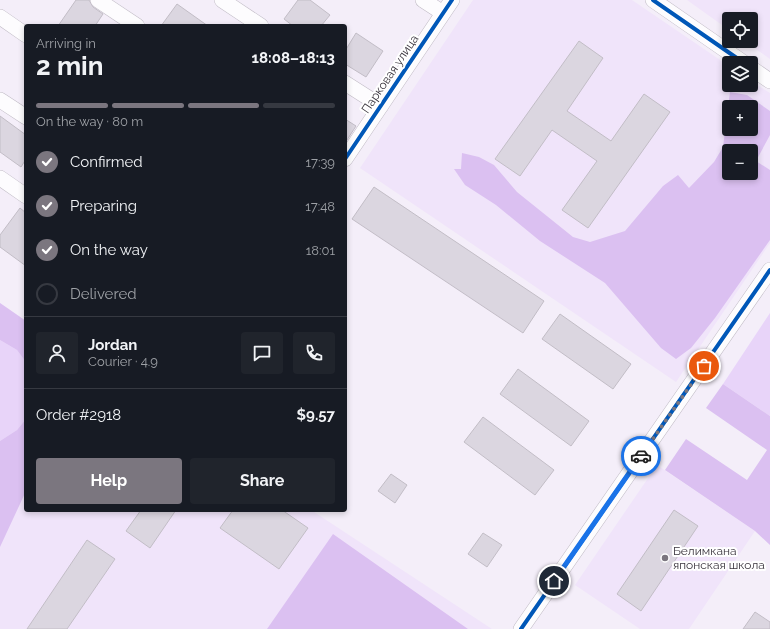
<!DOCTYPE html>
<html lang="en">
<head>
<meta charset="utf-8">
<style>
  :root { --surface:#171b24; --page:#20242c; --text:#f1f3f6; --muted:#9ea1a6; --line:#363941; --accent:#7b767f }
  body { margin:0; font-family:Raleway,sans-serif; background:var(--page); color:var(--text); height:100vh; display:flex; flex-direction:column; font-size:15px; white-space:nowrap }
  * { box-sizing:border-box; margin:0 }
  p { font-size:13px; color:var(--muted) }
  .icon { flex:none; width:22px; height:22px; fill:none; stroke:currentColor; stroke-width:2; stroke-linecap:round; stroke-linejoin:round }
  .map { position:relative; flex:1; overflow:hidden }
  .panel { position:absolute; left:24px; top:24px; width:323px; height:488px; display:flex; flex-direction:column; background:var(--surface); border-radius:4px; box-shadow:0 2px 6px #0003 }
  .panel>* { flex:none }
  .tools { position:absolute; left:722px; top:12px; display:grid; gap:8px }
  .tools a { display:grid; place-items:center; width:36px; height:36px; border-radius:4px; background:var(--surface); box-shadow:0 2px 6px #0003; font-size:20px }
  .pin { position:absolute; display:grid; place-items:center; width:34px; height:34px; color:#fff; margin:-17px; border:2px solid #fff; border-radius:50%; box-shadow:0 1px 4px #0007 }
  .courier { position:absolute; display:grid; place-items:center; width:40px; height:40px; margin:-20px; border:3px solid #1a73e8; border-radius:50%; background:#fff; color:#222; box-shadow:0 1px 5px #0007 }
  .summary em { font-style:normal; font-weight:700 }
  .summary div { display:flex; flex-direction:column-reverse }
  .summary { display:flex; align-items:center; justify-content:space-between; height:68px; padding:0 12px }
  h1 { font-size:26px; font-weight:700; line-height:30px }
  .bar { display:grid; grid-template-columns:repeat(4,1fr); gap:6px 4px; align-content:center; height:48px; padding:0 12px }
  .bar i { height:5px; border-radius:3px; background:var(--line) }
  .bar .current { background:var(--accent) }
  .bar p { grid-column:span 4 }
  .line { display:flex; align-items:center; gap:10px; padding:0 12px; border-top:1px solid var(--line) }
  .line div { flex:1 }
  .round { display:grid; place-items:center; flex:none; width:42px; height:42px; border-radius:4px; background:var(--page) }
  ol { padding:0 12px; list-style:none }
  li { display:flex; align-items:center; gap:12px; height:44px }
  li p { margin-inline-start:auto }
  li .icon { padding:4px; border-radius:50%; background:var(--accent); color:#fff; stroke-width:4 }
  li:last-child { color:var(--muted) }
  li i { width:22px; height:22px; border:2px solid var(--line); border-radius:50% }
  .cta { display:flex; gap:8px; margin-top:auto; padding:8px 12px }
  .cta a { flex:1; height:46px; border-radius:4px; background:var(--accent); color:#fff; font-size:16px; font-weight:700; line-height:46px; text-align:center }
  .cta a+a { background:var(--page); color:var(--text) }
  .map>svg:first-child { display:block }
  .built { fill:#f0e4fa; fill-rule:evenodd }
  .green { fill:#e8d4f9 }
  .forest { fill:#dbc0f1; fill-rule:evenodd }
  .building { fill:#dbd6e0; stroke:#c2bdc6 }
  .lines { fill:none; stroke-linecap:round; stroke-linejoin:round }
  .street-casing { stroke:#c0bbc5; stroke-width:16 }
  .street { stroke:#fdfcfe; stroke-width:15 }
  .cycleway-casing { stroke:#fff; stroke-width:6 }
  .cycleway { stroke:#0057b8; stroke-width:4 }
  .done { stroke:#7b767f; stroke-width:4; stroke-dasharray:0 7.2 }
  .route { stroke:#1a73e8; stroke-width:5 }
  .poi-dot { fill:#7b767f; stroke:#fff; stroke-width:1.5 }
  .labels { text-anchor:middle; stroke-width:4; stroke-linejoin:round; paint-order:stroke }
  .street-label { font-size:12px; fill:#3a353e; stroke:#fff }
  .poi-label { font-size:12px; fill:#3a353e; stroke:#fff; text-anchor:start }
</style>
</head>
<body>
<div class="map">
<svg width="770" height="629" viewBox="0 0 770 629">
  <rect width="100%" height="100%" fill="#f4eef9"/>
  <path class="built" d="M473,0H632L729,66V85H751V81L770,93V243L676,382L360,168ZM729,107H751V129H729ZM729,151H751V173H729Z
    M687,0H770V59L745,41H751V19H729V30Z
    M0,303L26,321V510H311L492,629H0Z
    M657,465L755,531L689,629H640L575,585Z"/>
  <path class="green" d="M770,313V416L723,384Z
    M0,340L17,350L26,362V419L17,430L0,441Z"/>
  <path class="forest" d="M730,92L747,95L770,111V135L756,161L770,170V240L715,318L691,348L676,359L661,348L605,283L540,241L496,205L465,185L454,169H461L462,153L479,157L494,165L517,192L573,237L590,242L625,231L663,186L678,175L689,188L714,162L723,147ZM729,107H751V129H729ZM729,151H751V173H729Z
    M0,303L26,321V362L17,350L0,340Z
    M723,384L770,416V545L755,531L665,470L686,439L747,480L767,450L706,408Z
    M26,419V491L0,547V441L17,430Z
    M333,534L468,629H267Z"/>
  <path class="building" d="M76,0H89L93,7L103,14L95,26H58Z
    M298,0H310L330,15L321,26H293L284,19Z
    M177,4L208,26H161Z
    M356,33L383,51L366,77L345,64V51Z
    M579,41L603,58L567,111L611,141L644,94L670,112L588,228L562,210L597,161L552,130L520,176L495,159Z
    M0,116L26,135V159L21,167L0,152Z
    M345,119L356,126L345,143Z
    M374,187L544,301L523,333L352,219Z
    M20,208L26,213V266L0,247V235Z
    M560,314L631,364L613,389L542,339Z
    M518,369L589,421L571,446L500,394Z
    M483,417L554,470L535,495L464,442Z
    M391,474L407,485L395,503L378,491Z
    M141,510H176L150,548L126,531Z
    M233,510H282L308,528L279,569L220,528Z
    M674,510L698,526L641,611L617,594Z
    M483,533L502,545L487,567L468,554Z
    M87,540L115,559L67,629H27Z
    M755,612L770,622V629H743Z"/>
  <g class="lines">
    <g class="street-casing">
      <path id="street" d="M98,0L137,26
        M222,0L261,26
        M423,0L443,13
        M653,0L744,63
        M0,17L26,35
        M751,68L770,81
        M345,83L381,106
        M0,100L26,117
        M345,159L452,0
        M0,178L26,196
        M521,629L770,270"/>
    </g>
    <use href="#street" class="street"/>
    <g class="cycleway-casing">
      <path id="cycleway" d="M653,0L744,63
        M345,159L452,0
        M521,629L770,270"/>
    </g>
    <use href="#cycleway" class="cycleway"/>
  </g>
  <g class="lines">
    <path class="done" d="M641,456L704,366"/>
    <path class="route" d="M554,581L641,456"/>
  </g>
  <circle class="poi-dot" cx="665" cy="558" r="4"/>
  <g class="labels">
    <g class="street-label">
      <text transform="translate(390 74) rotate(-56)" y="4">Парковая улица</text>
    </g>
    <g class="poi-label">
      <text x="673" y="555">Белимкана<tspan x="673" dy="14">японская школа</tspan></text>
    </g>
  </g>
</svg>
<div class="tools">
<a><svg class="icon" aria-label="locate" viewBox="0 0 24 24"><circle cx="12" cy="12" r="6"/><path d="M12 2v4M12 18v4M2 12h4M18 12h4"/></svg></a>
<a><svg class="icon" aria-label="layers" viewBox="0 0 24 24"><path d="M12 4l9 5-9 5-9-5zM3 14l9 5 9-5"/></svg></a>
<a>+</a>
<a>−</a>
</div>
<div class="pin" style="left:704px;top:366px;background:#ea580c"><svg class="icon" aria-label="bag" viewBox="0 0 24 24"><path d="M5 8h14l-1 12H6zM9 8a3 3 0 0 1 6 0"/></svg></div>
<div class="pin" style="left:554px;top:581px;background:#1f2937"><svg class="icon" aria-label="home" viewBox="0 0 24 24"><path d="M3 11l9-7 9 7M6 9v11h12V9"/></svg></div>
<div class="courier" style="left:641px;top:456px"><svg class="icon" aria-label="car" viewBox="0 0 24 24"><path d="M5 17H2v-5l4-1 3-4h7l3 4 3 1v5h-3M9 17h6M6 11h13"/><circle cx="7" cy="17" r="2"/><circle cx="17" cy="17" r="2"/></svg></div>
<section class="panel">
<div class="summary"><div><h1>2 min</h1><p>Arriving in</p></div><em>18:08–18:13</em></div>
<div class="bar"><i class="current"></i><i class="current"></i><i class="current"></i><i></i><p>On the way · 80 m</p></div>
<ol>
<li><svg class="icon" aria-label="check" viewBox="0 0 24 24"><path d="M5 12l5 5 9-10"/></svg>Confirmed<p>17:39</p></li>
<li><svg class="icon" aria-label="check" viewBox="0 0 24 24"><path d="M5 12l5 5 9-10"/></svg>Preparing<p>17:48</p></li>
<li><svg class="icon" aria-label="check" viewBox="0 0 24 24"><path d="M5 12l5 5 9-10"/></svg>On the way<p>18:01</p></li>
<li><i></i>Delivered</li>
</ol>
<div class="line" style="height:72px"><a class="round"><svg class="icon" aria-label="person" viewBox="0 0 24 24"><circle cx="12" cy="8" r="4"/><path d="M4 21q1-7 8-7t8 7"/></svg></a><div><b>Jordan</b><p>Courier · 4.9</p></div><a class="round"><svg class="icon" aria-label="chat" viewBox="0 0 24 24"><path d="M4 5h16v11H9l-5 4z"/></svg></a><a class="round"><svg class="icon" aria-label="phone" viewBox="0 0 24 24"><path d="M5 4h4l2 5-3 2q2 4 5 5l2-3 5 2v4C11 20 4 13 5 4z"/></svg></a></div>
<div class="line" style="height:52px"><div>Order #2918</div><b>$9.57</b></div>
<div class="cta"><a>Help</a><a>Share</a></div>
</section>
</div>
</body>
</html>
